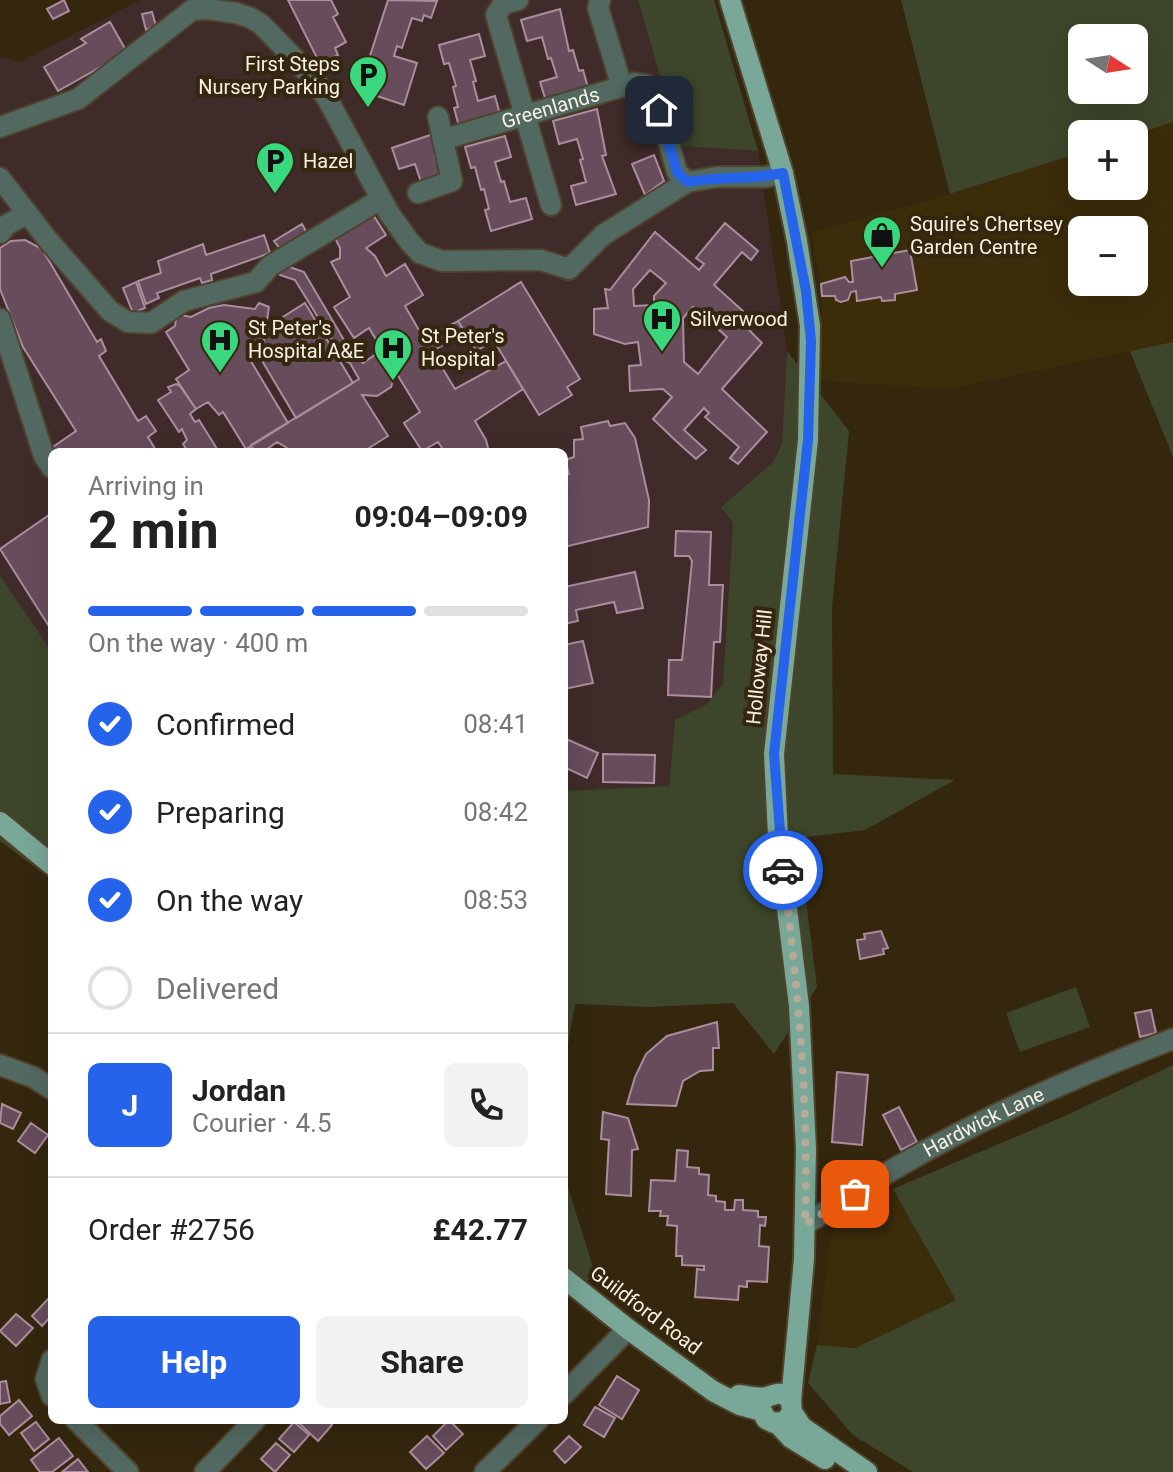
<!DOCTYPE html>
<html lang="en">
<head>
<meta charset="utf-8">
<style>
  :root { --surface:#fff; --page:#f2f2f2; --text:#222; --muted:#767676; --line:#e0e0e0; --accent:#2563eb }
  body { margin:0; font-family:Roboto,sans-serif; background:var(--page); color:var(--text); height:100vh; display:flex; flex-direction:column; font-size:30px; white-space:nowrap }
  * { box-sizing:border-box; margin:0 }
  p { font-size:26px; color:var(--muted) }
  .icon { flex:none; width:44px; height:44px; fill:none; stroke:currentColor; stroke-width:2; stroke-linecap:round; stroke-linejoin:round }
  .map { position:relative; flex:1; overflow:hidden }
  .sheet { position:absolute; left:48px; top:448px; width:520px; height:976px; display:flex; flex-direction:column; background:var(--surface); border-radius:12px; box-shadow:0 8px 32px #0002 }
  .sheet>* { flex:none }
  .needle { width:52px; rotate:102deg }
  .tools { position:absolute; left:1068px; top:24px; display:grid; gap:16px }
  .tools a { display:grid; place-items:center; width:80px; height:80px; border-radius:12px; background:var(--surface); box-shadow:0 8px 32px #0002; font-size:40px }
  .pin { position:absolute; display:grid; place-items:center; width:68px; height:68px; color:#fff; margin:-34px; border-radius:16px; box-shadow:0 4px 12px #0006 }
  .courier { position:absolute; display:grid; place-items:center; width:80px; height:80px; margin:-40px; border:6px solid #2563eb; border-radius:50%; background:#fff; color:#222; box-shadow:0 2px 10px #0007 }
  .head em { font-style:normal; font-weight:700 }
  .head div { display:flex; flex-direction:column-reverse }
  .head { display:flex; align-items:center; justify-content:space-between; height:136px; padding:0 40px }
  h1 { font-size:52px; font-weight:700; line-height:60px }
  .bar { display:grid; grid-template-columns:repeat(4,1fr); gap:12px 8px; align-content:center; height:96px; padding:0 40px }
  .bar i { height:10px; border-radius:6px; background:var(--line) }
  .bar .current { background:var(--accent) }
  .bar p { grid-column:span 4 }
  .line { display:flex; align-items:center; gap:20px; padding:0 40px; border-top:2px solid var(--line) }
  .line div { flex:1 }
  .round { display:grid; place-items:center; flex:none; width:84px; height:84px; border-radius:12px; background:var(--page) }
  ol { padding:0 40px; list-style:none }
  li { display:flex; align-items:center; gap:24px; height:88px }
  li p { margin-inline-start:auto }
  li .icon { padding:8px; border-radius:50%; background:var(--accent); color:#fff; stroke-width:4 }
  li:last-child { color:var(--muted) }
  li i { width:44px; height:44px; border:4px solid var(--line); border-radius:50% }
  .button { display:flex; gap:16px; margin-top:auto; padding:16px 40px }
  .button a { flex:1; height:92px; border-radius:12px; background:var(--accent); color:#fff; font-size:32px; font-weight:700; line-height:92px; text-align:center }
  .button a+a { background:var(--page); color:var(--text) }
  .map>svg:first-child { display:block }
  .built { fill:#3b2c0a; fill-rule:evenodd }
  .medical { fill:#3f2b2a }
  .green { fill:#3d462a; fill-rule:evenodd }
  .building { fill:#674c5c; stroke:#ab8d9e; stroke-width:2; fill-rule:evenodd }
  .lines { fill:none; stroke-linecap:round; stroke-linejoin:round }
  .minor-casing { stroke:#50432c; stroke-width:24 }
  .major-casing { stroke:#50432c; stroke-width:24 }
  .minor { stroke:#526961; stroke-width:20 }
  .major { stroke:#79a798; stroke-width:20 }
  .done { stroke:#b4ab98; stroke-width:8; stroke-dasharray:0 14.4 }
  .route { stroke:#2563eb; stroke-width:10 }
  .labels { text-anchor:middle; stroke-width:8; stroke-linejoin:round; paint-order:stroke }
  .poi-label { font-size:20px; fill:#f9f2e3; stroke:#34270e; text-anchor:start }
  .street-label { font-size:20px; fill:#f9f2e3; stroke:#34270e }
</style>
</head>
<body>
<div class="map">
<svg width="1173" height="1472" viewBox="0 0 1173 1472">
  <rect width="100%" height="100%" fill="#34270e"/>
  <path class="built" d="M1173,122V342L949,389L820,381L822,296L812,232L950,194L1082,152V186H1134V135ZM1082,230H1134V282H1082Z
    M893,1189L957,1300L855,1348L817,1345L831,1234L846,1217Z"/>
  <path class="medical" d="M140,0H638L680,146L758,151L787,351L782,444L773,462L721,507L733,523L723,683L707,704L675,720L669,786L564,791V452H52V652L0,575V57L20,62Z"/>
  <path class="green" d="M638,0H714L758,151L680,146Z
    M901,0H1173V122L1134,135L1082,134V152L950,194ZM1082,38H1134V90H1082Z
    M1173,342V457L1130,351Z
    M787,351L849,431L832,607L833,774L955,780L865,830L798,838L817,987L774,1054L733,1003L649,1007L575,1004L564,1068V791L669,786L675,720L707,704L723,683L733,523L721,507L773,462L782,444Z
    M0,575L52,652V880L0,841Z
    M1076,987L1090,1027L1020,1052L1006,1013Z
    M1173,1065V1472H913L853,1435L808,1383L817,1345L855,1348L956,1300L893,1189L1067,1115Z
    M564,1174L596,1277L564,1290Z"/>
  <path class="building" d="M64,0L69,11L53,19L47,9Z
    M288,0H331L338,14L333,17L346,42L335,48L338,55L320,64Z
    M388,0L437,1L431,18L424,15L422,21L412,18L402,48L397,46L394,56L417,63L404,105L359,90Z
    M560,9L569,51L573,50L579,71L583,70L589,91L547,104L540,82L557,77L551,58L548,59L542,37L527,41L521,20Z
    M152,12L156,26L146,30L142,14Z
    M110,22L127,52L58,91L44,67L86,43L81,39Z
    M479,34L485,56L470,60L476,81L473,82L478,101L495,96L501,118L460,130L454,108L458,107L453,87L456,86L449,63L444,64L439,45Z
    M597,109L606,155L602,156L616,194L576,205L571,186L586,182L580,160L583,159L577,139L559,144L553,121Z
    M433,134L440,154L435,156L443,179L422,185L415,164L399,169L392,148Z
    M505,136L511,157L495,162L501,182L504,181L510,202L526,198L532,219L491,231L485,210L489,209L484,189L481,190L475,167L471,168L465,147Z
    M654,155L664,181L645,195L632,164Z
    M372,213L386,235L366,248L375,256L386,276L405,264L423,295L405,306L424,339L458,321L468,338L463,342L454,339L432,351L455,389L506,361L523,389L475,421L486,440L489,452H445L438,442L422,451L404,423L420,412L369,328L354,338L334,307L350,297L331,262L340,258V248L334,236Z
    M725,223L758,251L751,260L742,252L714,285L755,322L749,330L762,343L722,389L767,432L738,464L730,458L739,447L705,417L709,413L704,408L684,430L706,450L696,459L676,441L653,419L672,397L663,389L630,391L629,366L641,365L638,342L625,344L594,334V309L608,308L605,289L610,290L655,232L699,270L704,264L696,258ZM650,270L666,283L654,296V305L634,306L633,289ZM693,307L727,337L698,374L684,362L683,318Z
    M302,224L307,233L280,249L274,241Z
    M264,235L270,253L211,274L212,280L202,283L200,278L157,293L159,298L146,304L138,281L161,273L158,261L203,244L206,255Z
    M25,240L42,249L97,342L101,339L106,351L99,356L138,421L146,416L156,431L148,437L157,452L47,451L76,431L23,347L0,289V248L11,241Z
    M910,250L917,290L895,294V300L882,301L881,297L857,301L856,291L851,292L848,300L841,302L836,300L835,296H822L821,284L845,277L849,282H853L851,261Z
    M287,266L304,272L351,352L357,354L363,363L379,352L386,363L389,361L396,372L391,387L377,396L362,395L388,436L369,448L372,452H294L277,442L263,452H255L251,445L359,379L350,363L345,361L295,280L280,275L276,269Z
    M136,282L145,308L133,313L123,288Z
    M521,282L580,379L567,387L572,395L539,415L494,341L476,351L458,321Z
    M259,303L269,307L261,359L249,358L288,423L246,449L223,412L219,415L208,402L196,409L176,379L189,370L166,332L175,326L176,319L181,315L191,317L209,308L224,305L255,309Z
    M305,303L353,383L296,418L261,359L264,329Z
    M176,384L180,386L196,409L190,414L195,422L199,420L219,452H188L183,444L187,440L182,429L179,432L158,400L171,392L168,387Z
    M608,421L610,426L625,423L635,438L649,500L648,527L564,547V475L569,474L565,460L574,457V440L583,439L581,427Z
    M52,513V631L0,549Z
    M676,531L711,532L709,585H723L720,642H714L711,697L668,695L669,660H682L692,561L689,556H675Z
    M635,572L643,608L617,613L614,602L576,610L578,621L564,624V587Z
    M583,641L593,683L564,689V645Z
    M564,738L598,753L587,778L564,767Z
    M603,754L655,755L654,783L603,782Z
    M881,931L888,948L883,949L884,954L860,959L857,940L865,939L864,934Z
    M1151,1010L1156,1033L1140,1037L1135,1013Z
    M717,1022L719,1048H713V1070L700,1071L683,1081L676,1106L627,1104L635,1077L646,1054L667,1036Z
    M837,1072L868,1075L862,1145L832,1142Z
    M2,1104L21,1113L13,1129L0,1123Z
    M899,1107L917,1142L901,1150L883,1115Z
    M603,1112L628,1118L638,1149L632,1150L631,1196L606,1194L609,1140L601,1139Z
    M31,1123L48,1135L35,1153L18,1141Z
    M677,1150L688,1151L687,1167L699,1168V1174L709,1175L708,1195L716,1196V1201L725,1202V1210H734L735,1200H743V1210L758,1211V1217H766L765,1226L760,1225L759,1246L769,1247L767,1282L747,1281V1287L739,1286L738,1300L695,1297L697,1269L704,1270V1266L682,1265V1256H676L677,1226L667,1225L668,1216H660L661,1211H649L651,1180L675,1181Z
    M49,1298L52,1301V1315L42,1326L32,1316Z
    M16,1314L33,1328L16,1346L0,1331Z
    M617,1376L639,1390L622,1419L599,1405Z
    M6,1381L10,1402L0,1404V1382Z
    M19,1400L32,1416L9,1435L0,1424V1416Z
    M595,1407L615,1418L604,1437L584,1425Z
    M301,1420H327L332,1425L318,1441L299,1423Z
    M449,1420L463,1434L446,1450L433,1436Z
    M36,1422L49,1439L34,1451L21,1433Z
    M294,1422L309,1435L294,1452L279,1439Z
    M427,1436L444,1453L426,1469L410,1452Z
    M569,1436L581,1447L565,1463L554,1451Z
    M59,1438L73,1456L52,1472H40L31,1460Z
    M276,1443L290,1455L275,1472L261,1459Z
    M78,1459L88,1472H62Z"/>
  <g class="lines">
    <g class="minor-casing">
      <g id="minor">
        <path d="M518,0L503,4L496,15L551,205"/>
        <path d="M600,0L598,8L622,87"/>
        <path d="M0,127L78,99L192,10L208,9L236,13L251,18L262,25L291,55L316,82L328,100L389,213L409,241L420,253L442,261L541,260L569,269L603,235L687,182L717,177H765L783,173"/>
        <path id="s1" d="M445,139L634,83L647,85L654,91L677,172L687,182"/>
        <path d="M0,178L48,240L110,311L128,322L151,323L184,301L256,282L270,266L381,199"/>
        <path d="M418,193L452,181L438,117"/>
        <path d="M0,233L6,225L27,214"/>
        <path d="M0,319L44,456L52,468"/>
        <path d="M0,1065L33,1077L52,1089"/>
        <path id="s2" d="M805,1224C837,1206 867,1184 899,1166C986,1115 1079,1075 1173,1039"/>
        <path d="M52,1360L46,1379L52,1396"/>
        <path d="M564,1394L628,1329"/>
        <path d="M76,1420L128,1472"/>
        <path d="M205,1472L255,1420"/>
        <path d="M485,1472L538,1420"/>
      </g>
    </g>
    <g class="major-casing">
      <path id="major" d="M730,0L783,173L797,241L810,326L808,440L774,754L778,836L799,1006L806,1149L804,1259L791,1401L792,1412L802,1427L867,1472
        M0,822L52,865
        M564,1278L628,1329L713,1391L740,1405L762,1411L766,1419L774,1423L786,1421L792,1412
        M739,1395C747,1396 759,1399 767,1397C778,1393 782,1391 791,1401
        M778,1424L791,1438L825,1459"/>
    </g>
    <use href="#minor" class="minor"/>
    <use href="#major" class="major"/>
  </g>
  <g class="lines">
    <path class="done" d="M783,870C798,987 809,1105 805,1224L855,1194"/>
    <path class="route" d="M659,110L677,172L687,182C719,176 751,180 783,173L806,291L811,341L808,440L774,754L783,870"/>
  </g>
  <defs>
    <g id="parking-pin" transform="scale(2)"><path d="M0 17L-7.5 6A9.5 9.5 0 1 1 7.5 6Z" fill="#39d87f" stroke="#34270e"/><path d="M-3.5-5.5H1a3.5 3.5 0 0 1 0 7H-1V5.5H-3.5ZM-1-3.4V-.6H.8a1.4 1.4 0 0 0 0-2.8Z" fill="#111"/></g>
    <g id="shop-pin" transform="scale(2)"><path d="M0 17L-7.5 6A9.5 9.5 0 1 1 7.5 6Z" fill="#39d87f" stroke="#34270e"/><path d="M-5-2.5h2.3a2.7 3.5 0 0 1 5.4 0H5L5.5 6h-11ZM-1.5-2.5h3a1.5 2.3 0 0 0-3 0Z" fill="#111"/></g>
    <g id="hospital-pin" transform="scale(2)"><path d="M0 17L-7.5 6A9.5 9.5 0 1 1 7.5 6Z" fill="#39d87f" stroke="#34270e"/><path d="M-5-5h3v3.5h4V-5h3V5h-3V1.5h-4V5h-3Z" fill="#111"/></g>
  </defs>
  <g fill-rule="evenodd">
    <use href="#parking-pin" x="368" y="75"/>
    <use href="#parking-pin" x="275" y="161"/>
    <use href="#shop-pin" x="882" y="235"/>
    <use href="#hospital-pin" x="662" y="319"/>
    <use href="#hospital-pin" x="220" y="340"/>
    <use href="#hospital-pin" x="393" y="348"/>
  </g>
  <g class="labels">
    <g class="poi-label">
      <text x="340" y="71" text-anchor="end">First Steps<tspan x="340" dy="23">Nursery Parking</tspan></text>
      <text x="303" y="168">Hazel</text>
      <text x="910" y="231">Squire's Chertsey<tspan x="910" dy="23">Garden Centre</tspan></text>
      <text x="690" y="326">Silverwood</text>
      <text x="248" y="335">St Peter's<tspan x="248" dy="23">Hospital A&amp;E</tspan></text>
      <text x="421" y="343">St Peter's<tspan x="421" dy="23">Hospital</tspan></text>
    </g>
    <g class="street-label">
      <text dy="7" stroke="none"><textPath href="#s1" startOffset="110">Greenlands</textPath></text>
      <text transform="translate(759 667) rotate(-84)" y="7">Holloway Hill</text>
      <text dy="7" stroke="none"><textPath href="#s2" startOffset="206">Hardwick Lane</textPath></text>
      <text transform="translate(646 1310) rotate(37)" y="7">Guildford Road</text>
    </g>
  </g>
</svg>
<div class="tools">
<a><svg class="needle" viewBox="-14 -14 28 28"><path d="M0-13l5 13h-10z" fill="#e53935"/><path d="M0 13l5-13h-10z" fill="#767676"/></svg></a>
<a>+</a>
<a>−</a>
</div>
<div class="pin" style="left:855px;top:1194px;background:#ea580c"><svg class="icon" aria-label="bag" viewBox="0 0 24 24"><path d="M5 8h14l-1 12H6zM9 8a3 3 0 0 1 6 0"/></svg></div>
<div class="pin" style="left:659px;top:110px;background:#1f2937"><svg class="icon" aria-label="home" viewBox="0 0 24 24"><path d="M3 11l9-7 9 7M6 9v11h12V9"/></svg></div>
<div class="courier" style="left:783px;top:870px"><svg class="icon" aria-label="car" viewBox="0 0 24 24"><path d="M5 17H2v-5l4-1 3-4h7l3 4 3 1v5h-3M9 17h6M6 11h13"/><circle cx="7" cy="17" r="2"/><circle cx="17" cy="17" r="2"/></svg></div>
<section class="sheet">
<div class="head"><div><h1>2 min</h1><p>Arriving in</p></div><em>09:04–09:09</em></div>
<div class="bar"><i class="current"></i><i class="current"></i><i class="current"></i><i></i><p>On the way · 400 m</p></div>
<ol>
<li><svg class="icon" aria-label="check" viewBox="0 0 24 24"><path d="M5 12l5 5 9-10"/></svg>Confirmed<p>08:41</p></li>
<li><svg class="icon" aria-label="check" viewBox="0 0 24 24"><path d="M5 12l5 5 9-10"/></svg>Preparing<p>08:42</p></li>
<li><svg class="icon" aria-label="check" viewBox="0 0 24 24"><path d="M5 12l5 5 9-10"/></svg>On the way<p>08:53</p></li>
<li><i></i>Delivered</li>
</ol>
<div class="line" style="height:144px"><b class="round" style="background:var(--accent);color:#fff">J</b><div><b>Jordan</b><p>Courier · 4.5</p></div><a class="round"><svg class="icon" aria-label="phone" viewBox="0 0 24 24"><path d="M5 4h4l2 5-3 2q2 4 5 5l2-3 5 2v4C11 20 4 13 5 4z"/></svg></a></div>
<div class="line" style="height:104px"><div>Order #2756</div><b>£42.77</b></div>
<div class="button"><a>Help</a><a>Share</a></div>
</section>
</div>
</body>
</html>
